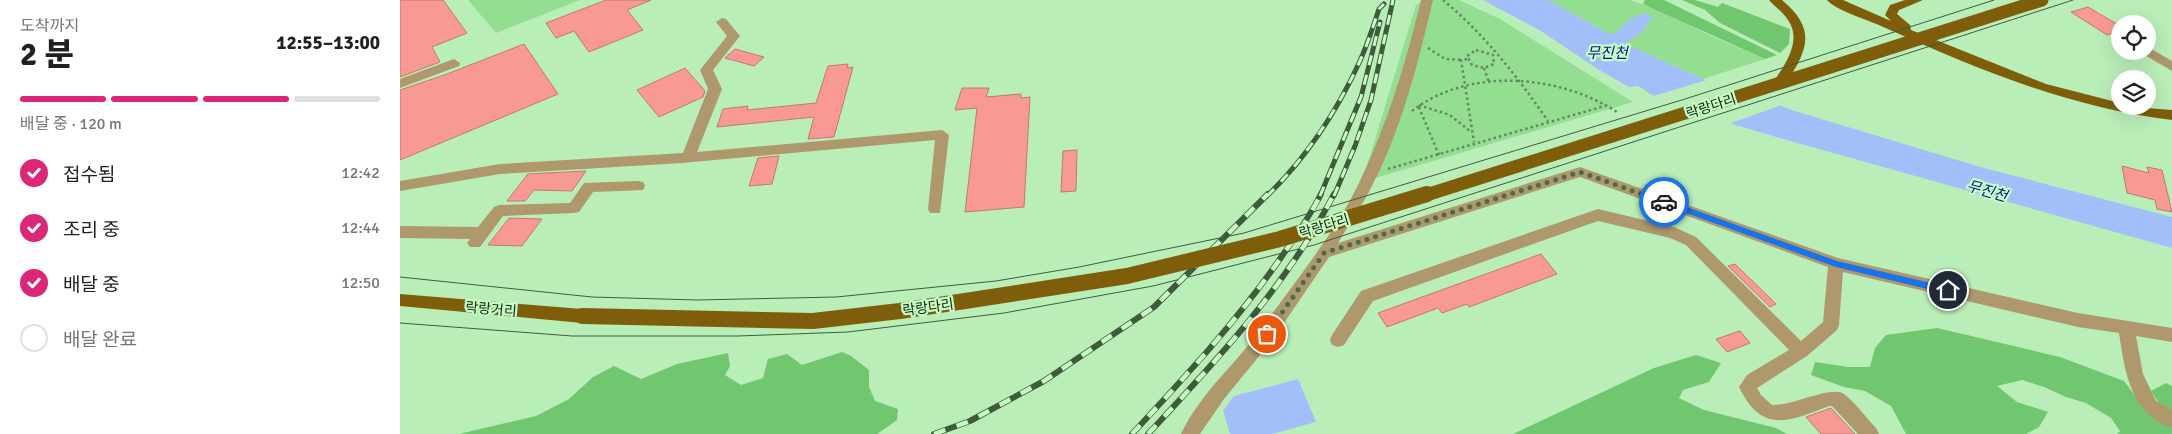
<!DOCTYPE html>
<html lang="ko">
<head>
<meta charset="utf-8">
<style>
  :root { --surface:#fff; --page:#f2f2f2; --text:#202124; --muted:#757577; --line:#e0e0e0; --accent:#db2777 }
  body { margin:0; font-family:Signika,"Noto Sans KR",sans-serif; background:var(--page); color:var(--text); height:100vh; display:flex; flex-direction:column; font-size:19px; white-space:nowrap }
  * { box-sizing:border-box; margin:0 }
  p { font-size:16px; color:var(--muted) }
  .icon { flex:none; width:28px; height:28px; fill:none; stroke:currentColor; stroke-width:2; stroke-linecap:round; stroke-linejoin:round }
  .map { position:relative; flex:1; overflow:hidden }
  .details { display:flex; flex-direction:column; background:var(--surface); width:400px }
  .details>* { flex:none }
  .tools { position:absolute; left:1711px; top:15px; display:grid; gap:10px }
  .tools a { display:grid; place-items:center; width:45px; height:45px; border-radius:50%; background:var(--surface); box-shadow:0 5px 20px #0002; font-size:25px }
  .pin { position:absolute; display:grid; place-items:center; width:42px; height:42px; color:#fff; margin:-21px; border:2px solid #fff; border-radius:50%; box-shadow:0 1px 5px #0007 }
  .courier { position:absolute; display:grid; place-items:center; width:50px; height:50px; margin:-25px; border:4px solid #1a73e8; border-radius:50%; background:#fff; color:#222; box-shadow:0 1px 6px #0007 }
  .summary em { font-style:normal; font-weight:800 }
  .summary div { display:flex; flex-direction:column-reverse }
  .summary { display:flex; align-items:center; justify-content:space-between; height:85px; padding:0 20px }
  h1 { font-size:32px; font-weight:800; line-height:38px }
  .bar { display:grid; grid-template-columns:repeat(4,1fr); gap:8px 5px; align-content:center; height:60px; padding:0 20px }
  .bar i { height:6px; border-radius:4px; background:var(--line) }
  .bar .selected { background:var(--accent) }
  .bar p { grid-column:span 4 }
  ol { padding:0 20px; list-style:none }
  li { display:flex; align-items:center; gap:15px; height:55px }
  li p { margin-inline-start:auto }
  li .icon { padding:5px; border-radius:50%; background:var(--accent); color:#fff; stroke-width:4 }
  li:last-child { color:var(--muted) }
  li i { width:28px; height:28px; border:2px solid var(--line); border-radius:50% }
  main { display:flex; flex:1; min-height:0 }
  .map>svg:first-child { display:block }
  .green { fill:#93de91 }
  .forest { fill:#71c670 }
  .water { fill:#a3bff9 }
  .pier { fill:#baeeb8 }
  .building { fill:#f99993; stroke:#c07873 }
  .lines { fill:none; stroke-linecap:round; stroke-linejoin:round }
  .path { stroke:#648863; stroke-width:2.5; stroke-dasharray:2.5 3; stroke-linecap:butt }
  .minor { fill:#ae986c; fill-rule:evenodd }
  .major { fill:#7e5e0b; fill-rule:evenodd }
  .tram { stroke:#3f5b3e; stroke-width:1 }
  .rail-far1-casing { stroke:#3f5b3e; stroke-width:5 }
  .rail-casing { stroke:#3f5b3e; stroke-width:6 }
  .rail-far1 { stroke:#c7fcc5; stroke-width:3; stroke-dasharray:10; stroke-linecap:butt }
  .rail { stroke:#c7fcc5; stroke-width:4.5; stroke-dasharray:12; stroke-linecap:butt }
  .major-bridge-far1 { stroke:#7e5e0b; stroke-width:13 }
  .major-bridge { stroke:#7e5e0b; stroke-width:16 }
  .route { fill:#1a73e8 }
  .done { stroke:#4c6b4b; stroke-width:5; stroke-dasharray:0 9 }
  .labels { text-anchor:middle; stroke-width:4.5; stroke-linejoin:round; paint-order:stroke }
  .street-label { font-size:14px; fill:#102410; stroke:#c7fcc5 }
  .water-label { font-size:15px; font-style:italic; fill:#001c87; stroke:#c7fcc5 }
</style>
</head>
<body>
<main>
<section class="details">
<div class="summary"><div><h1>2 분</h1><p>도착까지</p></div><em>12:55–13:00</em></div>
<div class="bar"><i class="selected"></i><i class="selected"></i><i class="selected"></i><i></i><p>배달 중 · 120 m</p></div>
<ol>
<li><svg class="icon" aria-label="check" viewBox="0 0 24 24"><path d="M5 12l5 5 9-10"/></svg>접수됨<p>12:42</p></li>
<li><svg class="icon" aria-label="check" viewBox="0 0 24 24"><path d="M5 12l5 5 9-10"/></svg>조리 중<p>12:44</p></li>
<li><svg class="icon" aria-label="check" viewBox="0 0 24 24"><path d="M5 12l5 5 9-10"/></svg>배달 중<p>12:50</p></li>
<li><i></i>배달 완료</li>
</ol>
</section>
<div class="map">
<svg width="1772" height="434" viewBox="0 0 1772 434">
  <rect width="100%" height="100%" fill="#baeeb8"/>
  <path class="green" d="M68,0H180L96,33Z
    M1025,0H1059L1100,19L1233,102L962,182L1016,5Z
    M1148,0H1230L1266,13L1307,34L1365,59L1303,79L1225,44L1243,31L1252,17L1242,14L1214,34H1209Z"/>
  <path class="forest" d="M1245,0H1264L1377,55L1365,59L1243,4Z
    M1282,0H1295L1318,7L1322,3L1390,29L1389,44L1380,53L1320,23L1305,10Z
    M1537,328L1660,357L1724,381L1740,402L1772,428V434H1717L1720,431L1711,418L1686,403L1666,397L1644,387L1622,380L1597,386L1617,402L1648,412L1639,427L1626,434H1506L1491,406L1465,391L1444,387L1411,375L1415,362L1448,367H1470L1475,348L1486,335Z
    M442,352L451,356L469,370V387L475,401L498,409L497,420L477,434H59L136,416L169,399L193,377L214,366L241,379L277,364L328,353L330,366L325,375L341,385L363,378L368,359L387,354L402,365Z
    M1296,355L1321,363L1309,382L1283,390L1279,398L1304,410L1376,428L1387,434H1113L1254,368Z
    M1766,383L1772,386V414L1760,405L1751,391Z"/>
  <path class="water" d="M1083,0H1148L1209,34H1214L1232,18L1246,13L1252,17L1243,31L1225,44L1303,79L1395,111L1577,166L1772,217V248L1362,133L1265,103L1238,86L1229,87L1199,70L1141,31Z
    M898,379L916,422L872,434H830L823,411L834,396Z"/>
  <path class="pier" d="M1310,79L1384,104L1326,125L1264,105L1250,97Z"/>
  <path class="building" d="M0,0H43L67,33L32,47L40,62L0,77Z
    M206,0H251L227,10L243,30L189,52L174,31L156,38L146,23Z
    M1688,7L1720,26V30L1707,35L1671,12Z
    M124,44L158,94L0,160V90L47,74Z
    M335,49L364,57L354,66L325,58Z
    M448,64L447,68L453,67L434,137L408,139L414,117L317,127L323,109L348,106L347,110L416,103L428,66Z
    M285,68L305,91L303,97L259,117L237,90Z
    M562,88H589L586,97L621,94V98L630,97L624,207L565,212L577,108L555,110Z
    M677,150L676,191L661,192L663,151Z
    M379,156L372,184L349,186L358,158Z
    M1722,166L1749,173L1747,167L1762,170L1772,212L1757,209L1755,200L1727,193Z
    M186,171L172,191L134,190L125,201H107L128,174Z
    M109,218L142,219L122,246L88,245Z
    M1141,254L1157,274L1069,307L1067,304L1042,313L1038,308L987,327L978,313Z
    M1335,264L1376,304L1370,307L1328,266Z
    M1340,331L1350,343L1327,352L1316,339Z
    M1431,408L1455,434H1421L1406,417Z"/>
  <g class="lines">
    <path class="path" d="M1043,0C1085,35 1117,76 1148,121
      M1028,48L1045,59L1061,60
      M1076,50L1093,55L1094,64L1084,68L1072,65L1067,56Z
      M1067,59L1061,60L1074,142
      M1084,68L1089,82
      M1012,111C1069,67 1158,74 1217,112
      M1039,155L1018,105L1050,115L1071,132
      M988,169L1208,105"/>
    <path class="minor" d="M1021,0H1033C1018,63 1002,128 972,186C962,206 949,224 938,243L1180,167L1438,258L1678,313L1772,328V342L1736,336L1743,374L1756,401L1772,410V428C1730,413 1725,372 1719,333L1678,327L1443,272L1439,325L1437,330L1407,356L1357,388L1361,395L1372,405C1393,406 1431,385 1444,394C1456,403 1466,418 1476,428L1479,434H1458L1432,406H1429C1388,422 1362,434 1339,387L1347,375L1389,350L1286,245L1270,238L1198,221L973,301L944,345L938,347L932,345L930,340L932,335L961,291L1198,209L1274,227L1296,237L1401,341L1423,322L1428,267L1180,177L929,257L873,339L824,399L800,434H781C800,393 838,362 864,325C896,280 935,233 959,183C987,125 1006,63 1021,0Z
      M322,18L326,19L340,36L313,70L322,89L297,152L542,130L549,135L540,213H530L528,209L535,140L282,163L100,174L0,191V181L100,164L283,153L308,89L300,70L327,36L316,22Z
      M1748,47L1772,61V71L1743,54L1741,51H1748Z
      M54,59L60,63L59,66L0,88V79Z
      M238,181L243,182L245,186L243,190L193,192L179,212L174,213L103,216L80,247H70L67,243L70,239L0,238V226L78,227L94,207L99,205L170,203L184,183Z"/>
    <path class="major" d="M1369,0H1382C1419,31 1406,52 1384,87L1379,88L1372,84C1384,66 1403,41 1388,20C1383,12 1375,7 1369,0Z
      M1427,0H1443L1491,21L1485,15L1490,5L1505,0H1523L1499,10L1497,14L1510,25L1511,30L1646,84L1720,103V106L1772,110V120C1667,107 1577,69 1481,26C1468,20 1435,10 1427,0Z
      M0,294L182,309L188,311L190,316L188,321L182,323L0,306Z"/>
    <path class="tram" d="M0,277L192,297L297,300L436,297L596,281L679,267L844,233L1285,99L1594,0
      M0,323L172,336H338L448,332L604,313L753,286L914,245L1673,0"/>
    <g class="rail-far1-casing">
      <path id="rail-far1" d="M867,196C905,159 937,111 959,63C967,46 973,27 979,9L984,4
        M920,196L961,97L980,22
        M934,196L955,146L971,100L993,0"/>
    </g>
    <g class="rail-casing">
      <path id="rail" d="M534,434L570,421L644,381L754,307L868,194
        M732,434C785,377 838,320 882,256C896,236 910,216 921,194
        M748,434C816,361 888,284 934,194"/>
    </g>
    <use href="#rail-far1" class="rail-far1"/>
    <use href="#rail" class="rail"/>
    <path class="major-bridge-far1" d="M1023,196L1642,0"/>
    <path class="major-bridge" d="M182,316L413,321L500,311L727,276L880,239L1027,194"/>
  </g>
  <path class="route" d="M1261,200H1267L1437,261L1548,287L1552,290L1548,294L1436,267L1261,204Z"/>
  <g class="lines">
    <path class="done" d="M867,334L924,253L1180,172L1264,202"/>
  </g>
  <g class="labels">
    <g class="street-label">
      <text transform="translate(1311 106) rotate(-18)" y="5">락랑다리</text>
      <text transform="translate(924 226) rotate(-17)" y="5">락랑다리</text>
      <text transform="translate(528 307) rotate(-8)" y="5">락랑다리</text>
      <text transform="translate(91 309) rotate(5)" y="5">락랑거리</text>
    </g>
    <g class="water-label">
      <text x="1207" y="58">무진천</text>
      <text transform="translate(1587 191) rotate(16)" y="5">무진천</text>
    </g>
  </g>
</svg>
<div class="tools">
<a><svg class="icon" aria-label="locate" viewBox="0 0 24 24"><circle cx="12" cy="12" r="6"/><path d="M12 2v4M12 18v4M2 12h4M18 12h4"/></svg></a>
<a><svg class="icon" aria-label="layers" viewBox="0 0 24 24"><path d="M12 4l9 5-9 5-9-5zM3 14l9 5 9-5"/></svg></a>
</div>
<div class="pin" style="left:867px;top:334px;background:#ea580c"><svg class="icon" aria-label="bag" viewBox="0 0 24 24"><path d="M5 8h14l-1 12H6zM9 8a3 3 0 0 1 6 0"/></svg></div>
<div class="pin" style="left:1548px;top:290px;background:#1f2937"><svg class="icon" aria-label="home" viewBox="0 0 24 24"><path d="M3 11l9-7 9 7M6 9v11h12V9"/></svg></div>
<div class="courier" style="left:1264px;top:202px"><svg class="icon" aria-label="car" viewBox="0 0 24 24"><path d="M5 17H2v-5l4-1 3-4h7l3 4 3 1v5h-3M9 17h6M6 11h13"/><circle cx="7" cy="17" r="2"/><circle cx="17" cy="17" r="2"/></svg></div>
</div>
</main>
</body>
</html>
